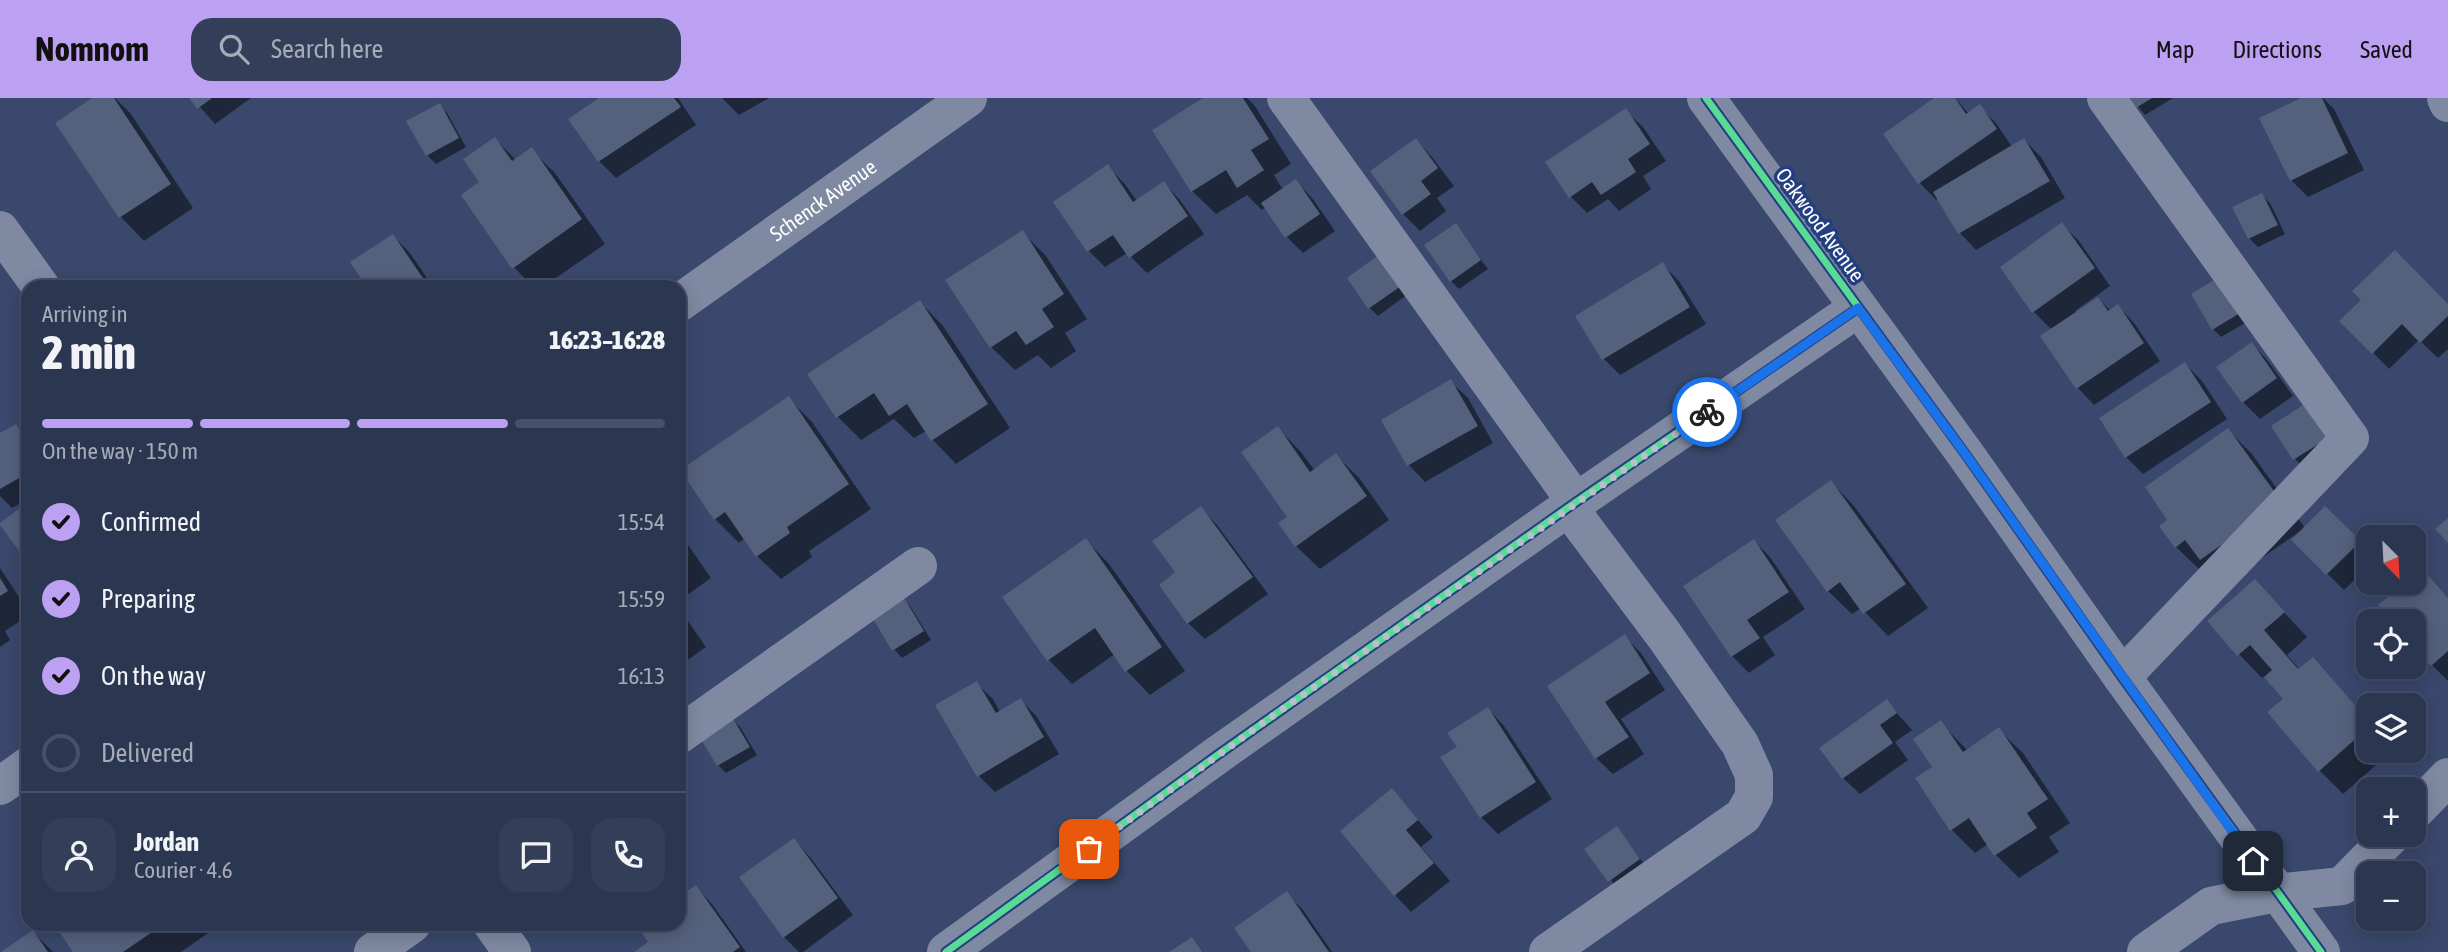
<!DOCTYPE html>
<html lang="en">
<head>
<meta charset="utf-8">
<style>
  :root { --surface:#2b3651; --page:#333e58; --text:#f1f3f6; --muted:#a6abb7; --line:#475068; --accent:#bca0f2 }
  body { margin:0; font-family:"Asap Condensed",sans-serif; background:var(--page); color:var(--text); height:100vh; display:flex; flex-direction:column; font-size:26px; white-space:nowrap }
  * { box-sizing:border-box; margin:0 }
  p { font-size:23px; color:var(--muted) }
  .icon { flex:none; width:38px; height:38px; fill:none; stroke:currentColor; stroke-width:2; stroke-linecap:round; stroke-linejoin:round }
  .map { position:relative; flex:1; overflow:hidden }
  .panel { position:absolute; left:21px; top:182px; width:665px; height:651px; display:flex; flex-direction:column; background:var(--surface); border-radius:21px; box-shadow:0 4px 18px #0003,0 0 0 2px var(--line) }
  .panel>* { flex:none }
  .needle { width:46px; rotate:156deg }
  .controls { position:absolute; left:2356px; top:427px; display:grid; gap:14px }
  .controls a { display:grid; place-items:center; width:70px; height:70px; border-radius:14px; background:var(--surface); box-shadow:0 4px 18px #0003,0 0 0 2px var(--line); font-size:35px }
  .pin { position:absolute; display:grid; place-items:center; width:60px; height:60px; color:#fff; margin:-30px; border-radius:14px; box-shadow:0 4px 10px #0006 }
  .courier { position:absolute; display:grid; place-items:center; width:70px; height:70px; margin:-35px; border:5px solid #1a73e8; border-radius:50%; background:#fff; color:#222; box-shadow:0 2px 9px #0007 }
  .overview em { font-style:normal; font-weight:800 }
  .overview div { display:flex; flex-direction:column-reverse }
  .overview { display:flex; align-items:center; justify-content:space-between; height:119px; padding:0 21px }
  h1 { font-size:46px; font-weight:800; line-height:52px }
  .bar { display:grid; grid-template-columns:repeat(4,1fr); gap:10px 7px; align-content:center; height:84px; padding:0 21px }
  .bar i { height:9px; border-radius:5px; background:var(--line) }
  .bar .active { background:var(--accent) }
  .bar p { grid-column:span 4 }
  .line { display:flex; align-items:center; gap:18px; padding:0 21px; border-top:2px solid var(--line) }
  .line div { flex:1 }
  .round { display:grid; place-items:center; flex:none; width:74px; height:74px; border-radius:21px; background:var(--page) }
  ol { padding:0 21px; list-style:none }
  li { display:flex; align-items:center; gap:21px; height:77px }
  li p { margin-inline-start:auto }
  li .icon { padding:7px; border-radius:50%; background:var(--accent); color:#111; stroke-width:4 }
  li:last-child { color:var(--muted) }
  li i { width:38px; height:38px; border:4px solid var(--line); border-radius:50% }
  header { display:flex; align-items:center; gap:42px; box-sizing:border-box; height:98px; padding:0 35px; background:var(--accent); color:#111 }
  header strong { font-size:33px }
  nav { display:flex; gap:38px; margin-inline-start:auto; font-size:24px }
  .search { width:490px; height:63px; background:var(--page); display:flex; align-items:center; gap:18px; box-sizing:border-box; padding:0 24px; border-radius:21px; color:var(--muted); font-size:26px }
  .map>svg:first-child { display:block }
  .shadow { fill:#0007 }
  .building { fill:#54617d }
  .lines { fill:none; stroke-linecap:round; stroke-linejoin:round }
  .minor { stroke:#7f89a2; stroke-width:38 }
  .cycleway-casing { stroke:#243f81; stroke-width:11 }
  .cycleway { stroke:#5adb95; stroke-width:7 }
  .done { stroke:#babfcc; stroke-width:7; stroke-dasharray:0 12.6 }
  .route { stroke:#1a73e8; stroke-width:9 }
  .labels { text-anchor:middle; stroke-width:7; stroke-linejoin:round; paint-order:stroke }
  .street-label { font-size:21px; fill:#fff; stroke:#243f81 }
</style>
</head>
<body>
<header>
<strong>Nomnom</strong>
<div class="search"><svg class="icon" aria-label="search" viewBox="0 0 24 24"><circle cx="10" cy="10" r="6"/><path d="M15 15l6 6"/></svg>Search here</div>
<nav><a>Map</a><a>Directions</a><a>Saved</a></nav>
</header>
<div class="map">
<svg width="2448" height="854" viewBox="0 0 2448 854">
  <rect width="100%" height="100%" fill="#39486c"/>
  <path class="shadow" d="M95,0H115L131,16L193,110L144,143L121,119L58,25Z
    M192,0H251L215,26Z
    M603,0H678L696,27L616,80L599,63Z
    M722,0H769L739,17Z
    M1206,0H1247L1255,8L1291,66L1274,77L1283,92L1296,83L1312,100L1335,133L1303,155L1286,138L1266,109L1262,112L1247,97L1216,116L1192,93Z
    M1937,0H1955L1969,16L1979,9L1996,25L2012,49L2024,42L2041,59L2065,100L1976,152L1960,135L1939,100L1936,102L1920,85L1885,36Z
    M2131,0H2173L2145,17Z
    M2305,0H2323L2334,11L2364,72L2308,99L2291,82Z
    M439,7L447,15L466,49L436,66L427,57L409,24Z
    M1626,13L1643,29L1666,63L1643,78L1651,91L1619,113L1608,101L1587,115L1570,98Z
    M495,41L516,62L531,52L555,75L605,146L543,189H533L514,169L482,84Z
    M1416,42L1432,59L1454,88L1437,100L1446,113L1420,133L1403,116L1373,73Z
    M1108,69L1124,85L1137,103L1164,85L1180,102L1204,136L1147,175L1127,155L1105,169L1089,153L1055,104Z
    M2261,97L2270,105L2285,136L2258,149L2249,140L2235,110Z
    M2062,127L2079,143L2110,188L2075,213L2077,215L2098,201L2111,213L2118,208L2134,225L2160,263L2094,307L2078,290L2043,238L2052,232L2034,214Z
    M1456,128L1488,171L1459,191L1451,183Z
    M1022,134L1046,158L1087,221L1065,235L1076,253L1051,270L1038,257L1015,272L991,249Z
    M393,138L410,155L433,189H354L364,182Z
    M1380,159L1408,196L1378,218L1370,210Z
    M1662,166L1679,183L1706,226L1620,277L1604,261Z
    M2193,197L2252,221L2221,239L2213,231Z
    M920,204L943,228L1010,330L956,366L933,342L926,333L914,340L894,321L861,342L838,319L810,276Z
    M2448,208V251L2438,260L2419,242L2389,271L2342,223Z
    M2252,246L2268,263L2293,298L2260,321L2243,304Z
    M2185,266L2202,283L2227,321L2143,376L2126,359L2102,321Z
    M1451,284L1468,300L1493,345L1425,384L1409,367L1383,322Z
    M788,300L812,324L871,411L809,453L812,459L781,481L757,458L745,440L739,445L715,421L682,372Z
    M15,328L28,341V401L12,410L0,398V337Z
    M2273,329L2335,348L2303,369L2295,361Z
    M1278,330L1301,354L1315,373L1336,357L1360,381L1389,422L1320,471L1296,448L1289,419Z
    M2228,332L2252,356L2305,430L2225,485L2200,472L2176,449L2170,422Z
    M1831,384L1854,408L1928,510L1888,538L1861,510L1852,516L1828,493Z
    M1201,410L1217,427L1268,496L1205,541L1188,525L1177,475Z
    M2325,410L2368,452V469L2344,492L2293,442Z
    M679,434L711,480L679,503Z
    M1086,442L1109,466L1185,573L1150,597L1127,573L1115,556L1072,586L1049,562L1004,499Z
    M1754,443L1770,459L1805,511L1763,539L1775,557L1749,575L1732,558Z
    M0,470L28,513V518L5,533L10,542L0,549Z
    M2421,472L2448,500V583L2432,567L2413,523H2394L2380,507L2406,485H2413Z
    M2255,483L2307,539L2287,557L2300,572L2313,561L2368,621V653H2392L2343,696L2319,672L2285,601L2265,578L2262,580L2239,556Z
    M902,500L910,508L931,542L902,560L894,551Z
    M679,510L706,549L679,568Z
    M1625,539L1641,555L1665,592L1621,621L1644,656L1613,676L1596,660L1550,589Z
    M976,585L993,601L1000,614L1021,602L1037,619L1059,656L995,694L979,678Z
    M1886,603L1912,632L1895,644L1908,662L1860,696L1843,680Z
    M1488,611L1504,628L1552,701L1498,736L1481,719Z
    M732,621L740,629L757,657L726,675L718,667L702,639Z
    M1941,625L1968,653L1999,632L2023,655L2070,725L2049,739L2059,754L2019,780L1996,757L1988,746L1975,755L1951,731L1934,669Z
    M1392,693L1433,739L1421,749L1450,783L1411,814L1395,797L1342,733Z
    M1617,730L1647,770L1618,791L1587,751Z
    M794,742L810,759L853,817L803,854H799L784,839Z
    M696,789L712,806L746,854H637L651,844L639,828L679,826V801Z
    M1287,796L1303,812L1332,854H1253Z
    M56,826H221L181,854H75Z
    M33,834L53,854H5Z"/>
  <path class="building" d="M92,0H114L171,86L119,120L55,25Z
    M189,0H212L197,11Z
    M599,0H674L681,9L598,64L568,21Z
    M1203,0H1243L1269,41L1251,52L1264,72L1237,90L1226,72L1191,94L1152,32Z
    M1934,0H1955L1966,16L1980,6L1997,31L1918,86L1883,36Z
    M2129,0H2152L2136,10Z
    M2301,0H2322L2348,55L2290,83L2259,20Z
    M440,5L459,40L426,58L406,23Z
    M1626,10L1650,46L1628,61L1636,74L1601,97L1592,84L1569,100L1545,64Z
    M495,39L512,63L532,49L582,121L512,171L461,97L479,84L463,61Z
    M1416,40L1438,70L1421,83L1431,96L1402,117L1370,73Z
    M2024,40L2050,83L1958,136L1933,94Z
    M1108,66L1133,104L1164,83L1188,118L1129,160L1113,137L1087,154L1053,104Z
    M1296,81L1320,116L1285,140L1261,105Z
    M2262,95L2278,127L2248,141L2232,109Z
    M2062,124L2095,170L2032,215L2000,169Z
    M1456,125L1481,162L1450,184L1424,147Z
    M1023,132L1064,196L1042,211L1054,229L1026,247L1016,233L990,250L945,182Z
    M393,136L429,189H351L362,182L350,164Z
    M2395,152L2448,206V218L2420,245L2402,226L2372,256L2339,223L2361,202L2352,193Z
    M1380,156L1401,188L1368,211L1347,180Z
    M1663,164L1690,209L1602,262L1575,218Z
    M2224,176L2245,212L2212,232L2191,196Z
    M2098,199L2108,213L2118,206L2144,245L2076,291L2040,238Z
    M920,202L988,306L931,343L907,306L889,318L874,295L836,320L807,276Z
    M2252,244L2277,280L2242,305L2216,269Z
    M2185,264L2211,304L2125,360L2099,320Z
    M1451,281L1478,328L1407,368L1381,322Z
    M789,298L849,386L787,429L790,435L756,459L725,414L714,422L680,372Z
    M2306,305L2328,340L2293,362L2271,328Z
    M16,326L28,347V375L0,391V335Z
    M1278,328L1310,374L1336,355L1367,398L1295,449L1278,425L1287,419L1241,354Z
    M2228,330L2282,404L2200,462L2185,442L2175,450L2159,428L2167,422L2145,389Z
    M1831,382L1906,486L1863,516L1840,484L1827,494L1775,422Z
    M28,404V465L0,427V425Z
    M1201,408L1253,479L1187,526L1159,487L1175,474L1152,443Z
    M2325,408L2361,443L2326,477L2291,442Z
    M2448,420V445L2435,431Z
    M1086,440L1162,549L1125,574L1095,530L1047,563L1002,499Z
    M1754,441L1789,494L1747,522L1760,540L1731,559L1683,488Z
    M679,442L689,456L679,462Z
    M2421,469L2448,500V553L2431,568L2413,548V523H2392L2378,507L2404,485H2413V476Z
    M0,480L8,493L0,498Z
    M2255,481L2285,514L2264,532L2298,571L2313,559L2368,622V630L2318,674L2267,614L2283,601L2264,579L2272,572L2250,547L2237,558L2207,523Z
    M903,498L924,533L892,553L871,517Z
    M1625,536L1650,575L1605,604L1629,639L1595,661L1547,588Z
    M977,583L996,615L1021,600L1044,639L977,679L935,607Z
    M1887,601L1897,615L1880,627L1893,645L1842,681L1819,650Z
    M1488,609L1536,684L1480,720L1440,659L1457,649L1447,635Z
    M732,619L750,649L717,668L699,638Z
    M1941,622L1963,654L1999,629L2048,701L2027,715L2037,730L1994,758L1969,720L1950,733L1915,680L1932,669L1913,641Z
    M1392,690L1418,722L1406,732L1434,765L1394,798L1340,733Z
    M1617,728L1640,761L1608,784L1584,751Z
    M794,740L838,800L783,840L739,779Z
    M696,787L740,849L733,854H634L648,844L637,827L679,826V798Z
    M1287,793L1329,854H1251L1234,830Z
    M54,826H164L123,854H73Z
    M33,832L48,854H1Z
    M1192,839L1202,854H1169Z"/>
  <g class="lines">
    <g class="minor">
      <path d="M1286,0L1576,404"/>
      <path d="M1706,0L1966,357L2122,579L2321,854"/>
      <path d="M2106,0L2350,340L2122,579"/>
      <path d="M2446,0L2448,5"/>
      <path d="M0,132L41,189"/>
      <path id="s1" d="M679,205L968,0"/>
      <path d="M679,637L918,468"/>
      <path d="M0,688L28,668"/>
      <path d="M2413,715L2448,679"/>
      <path d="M492,826L512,854"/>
      <path d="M373,854L412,826"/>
      <path d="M946,854L1216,658L1576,404L1858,210"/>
      <path d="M1548,854L1743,718L1754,699V677L1740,646L1664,537L1569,410"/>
      <path d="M2146,854L2211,808L2276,795L2342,788L2392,737"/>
    </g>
    <g class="cycleway-casing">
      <path id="cycleway" d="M1706,0L1966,357L2122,579L2321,854
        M946,854L1216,658L1576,404L1858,210"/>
    </g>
    <use href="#cycleway" class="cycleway"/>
  </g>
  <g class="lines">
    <path class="done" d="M1089,751L1260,627L1707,314"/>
    <path class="route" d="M1707,314L1858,210L1966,357L2253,763"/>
  </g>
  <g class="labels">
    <g class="street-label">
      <text dy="7" stroke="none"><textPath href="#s1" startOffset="177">Schenck Avenue</textPath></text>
      <text transform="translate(1820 127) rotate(54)" y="7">Oakwood Avenue</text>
    </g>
  </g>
</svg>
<div class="controls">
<a><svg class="needle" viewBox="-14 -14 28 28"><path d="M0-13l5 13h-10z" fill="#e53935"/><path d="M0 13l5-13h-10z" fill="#a6abb7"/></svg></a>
<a><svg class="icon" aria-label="locate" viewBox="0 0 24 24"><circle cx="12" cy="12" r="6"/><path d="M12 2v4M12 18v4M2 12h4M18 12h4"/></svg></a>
<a><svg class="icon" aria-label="layers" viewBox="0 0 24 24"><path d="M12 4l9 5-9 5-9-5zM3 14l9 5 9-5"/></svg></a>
<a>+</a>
<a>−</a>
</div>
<div class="pin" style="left:1089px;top:751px;background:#ea580c"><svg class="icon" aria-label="bag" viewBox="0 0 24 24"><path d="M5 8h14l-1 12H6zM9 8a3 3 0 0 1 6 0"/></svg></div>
<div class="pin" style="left:2253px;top:763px;background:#1f2937"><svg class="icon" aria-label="home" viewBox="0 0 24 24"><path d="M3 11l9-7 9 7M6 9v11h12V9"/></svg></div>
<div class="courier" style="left:1707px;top:314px"><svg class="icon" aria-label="bike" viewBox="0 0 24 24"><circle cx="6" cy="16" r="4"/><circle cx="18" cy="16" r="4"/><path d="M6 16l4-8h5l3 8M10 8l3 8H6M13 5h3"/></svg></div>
<section class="panel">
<div class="overview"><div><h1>2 min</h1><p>Arriving in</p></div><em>16:23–16:28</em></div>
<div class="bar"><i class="active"></i><i class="active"></i><i class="active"></i><i></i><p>On the way · 150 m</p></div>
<ol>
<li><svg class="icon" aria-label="check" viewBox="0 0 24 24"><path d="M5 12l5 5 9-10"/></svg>Confirmed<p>15:54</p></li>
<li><svg class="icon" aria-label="check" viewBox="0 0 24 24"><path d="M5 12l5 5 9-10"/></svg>Preparing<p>15:59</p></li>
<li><svg class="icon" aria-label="check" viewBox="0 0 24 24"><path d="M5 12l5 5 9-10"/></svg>On the way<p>16:13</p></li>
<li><i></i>Delivered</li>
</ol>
<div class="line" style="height:126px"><a class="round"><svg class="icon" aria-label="person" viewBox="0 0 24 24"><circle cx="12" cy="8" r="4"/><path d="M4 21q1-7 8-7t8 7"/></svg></a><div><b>Jordan</b><p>Courier · 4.6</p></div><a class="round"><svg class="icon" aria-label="chat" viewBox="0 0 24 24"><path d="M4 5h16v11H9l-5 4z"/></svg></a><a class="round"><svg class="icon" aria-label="phone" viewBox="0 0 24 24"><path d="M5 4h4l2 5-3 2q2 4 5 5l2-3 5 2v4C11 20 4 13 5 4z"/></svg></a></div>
</section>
</div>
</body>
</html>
